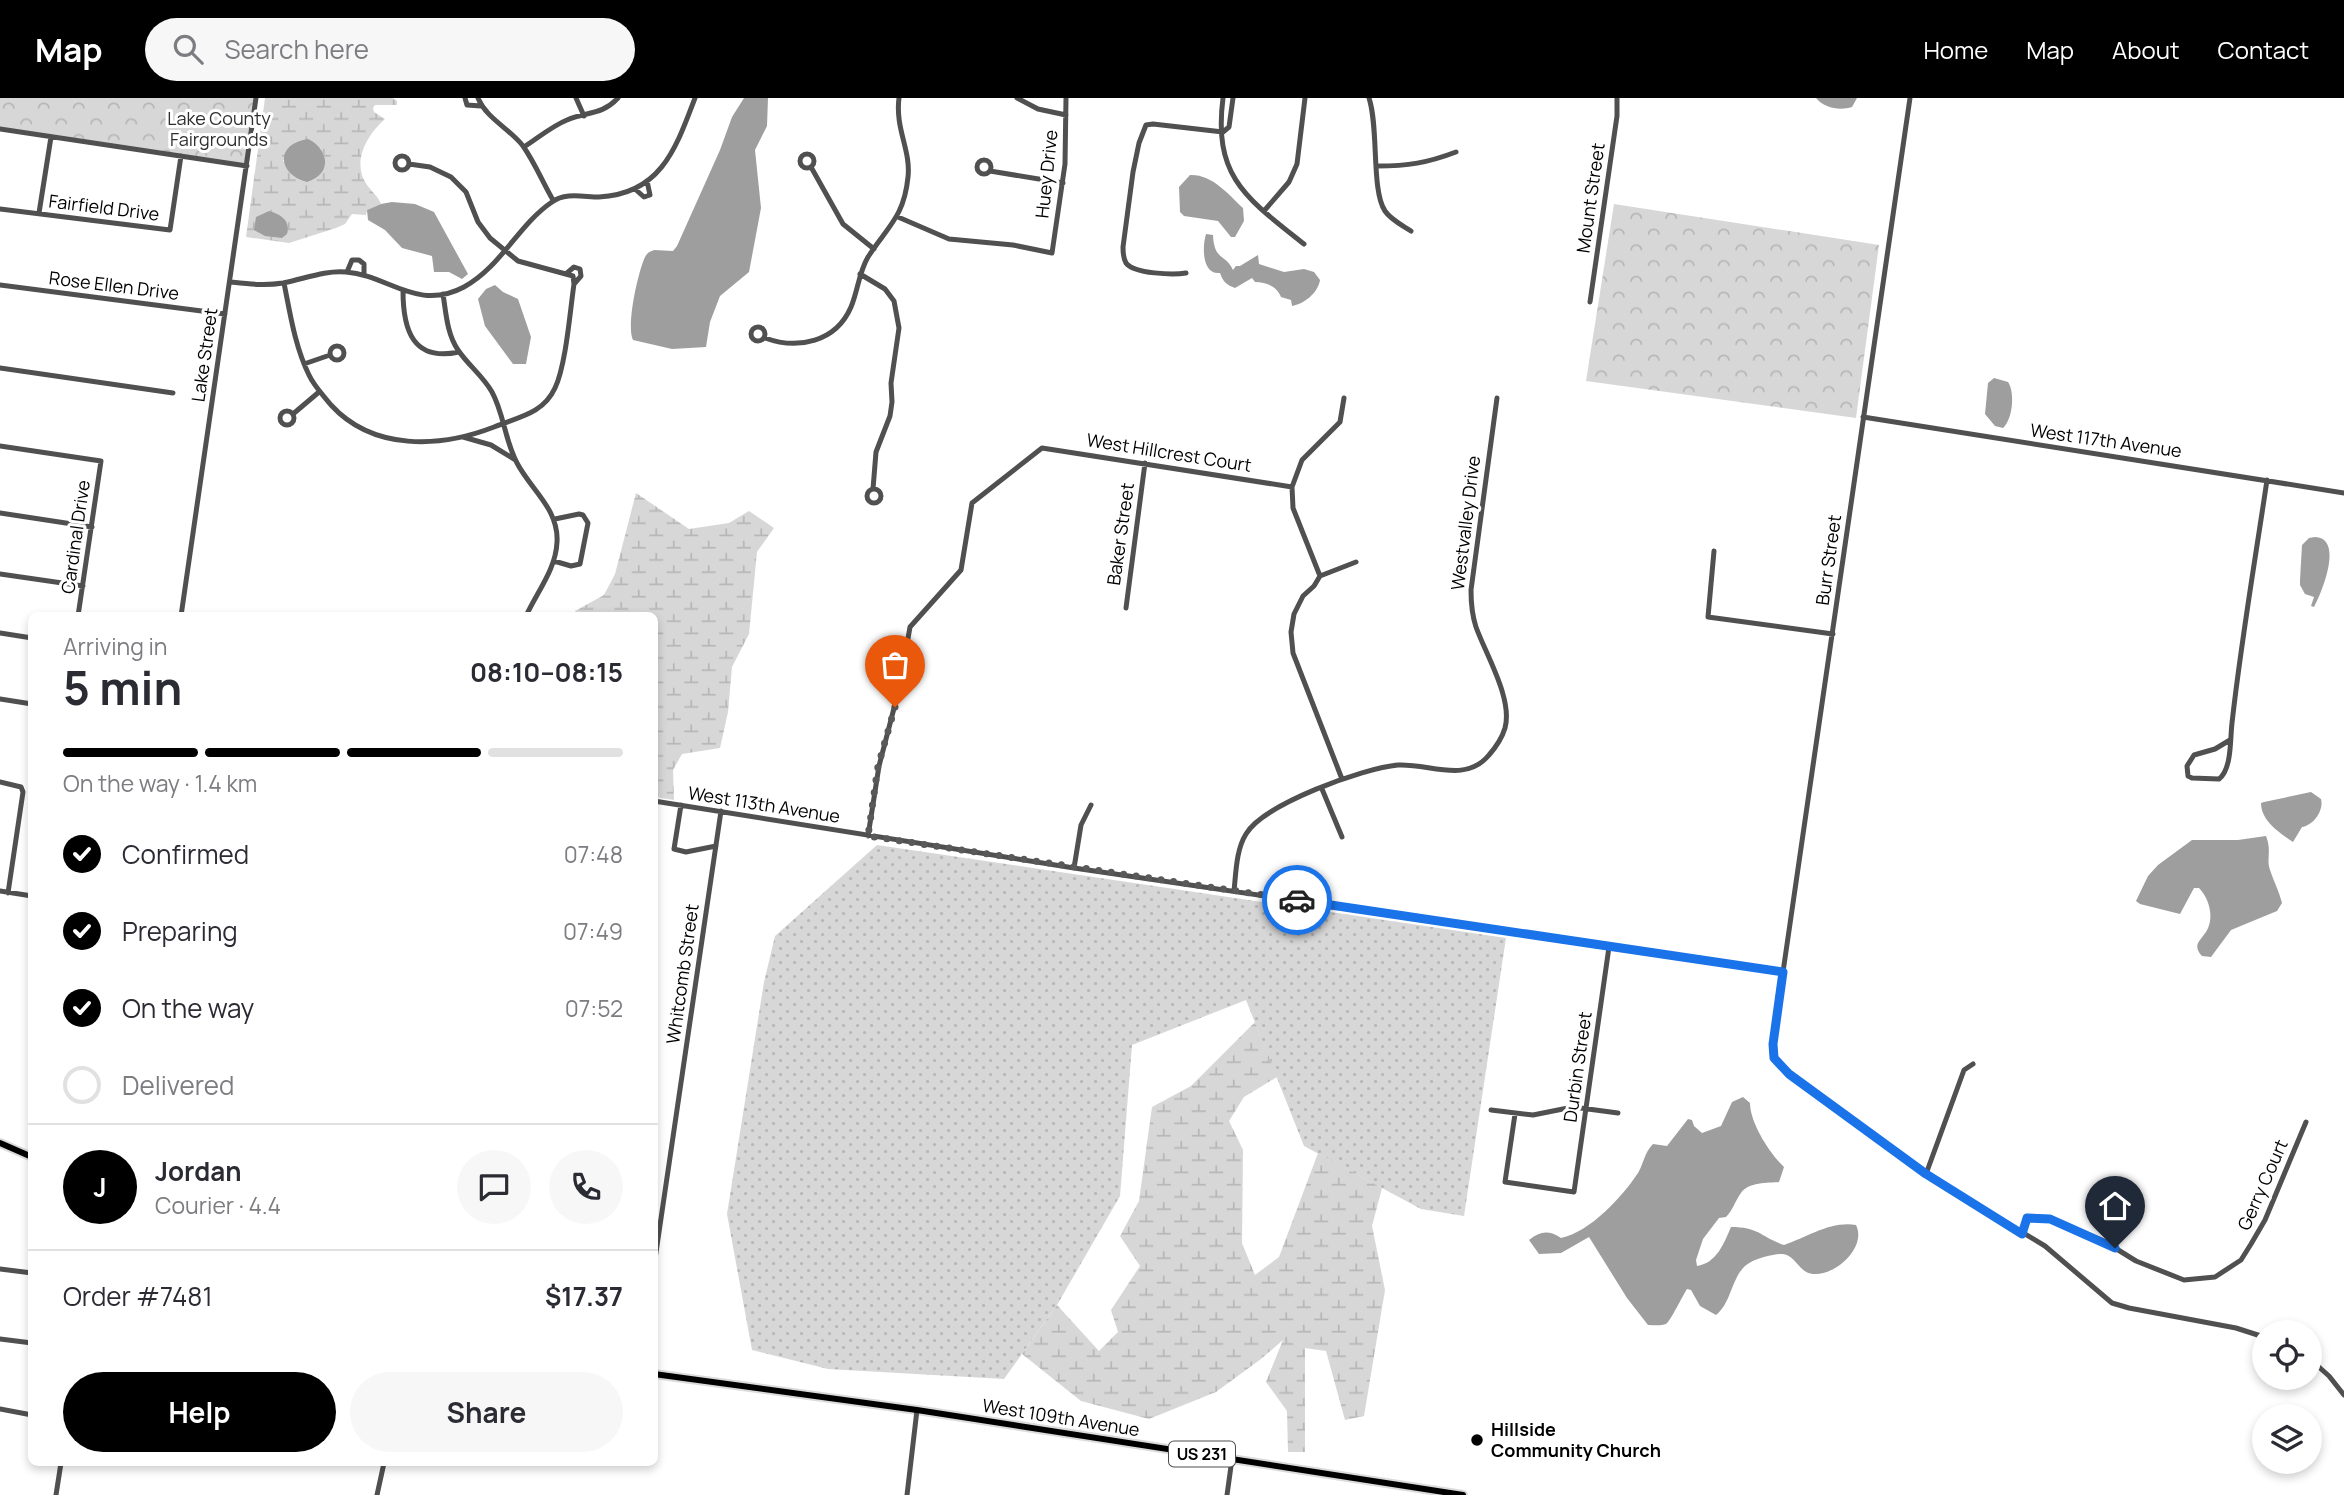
<!DOCTYPE html>
<html lang="en">
<head>
<meta charset="utf-8">
<style>
  :root { --surface:#fff; --page:#f7f7f7; --text:#2b2b33; --muted:#7c7c81; --line:#e1e1e2; --accent:#000 }
  body { margin:0; font-family:Manrope,sans-serif; background:var(--page); color:var(--text); height:100vh; display:flex; flex-direction:column; font-size:26px; white-space:nowrap }
  * { box-sizing:border-box; margin:0 }
  p { font-size:23px; color:var(--muted) }
  .icon { flex:none; width:38px; height:38px; fill:none; stroke:currentColor; stroke-width:2; stroke-linecap:round; stroke-linejoin:round }
  .map { position:relative; flex:1; overflow:hidden }
  .sheet { position:absolute; left:28px; top:514px; width:630px; height:854px; display:flex; flex-direction:column; background:var(--surface); border-radius:10px; box-shadow:0 4px 10px #0003 }
  .sheet>* { flex:none }
  .controls { position:absolute; left:2252px; top:1222px; display:grid; gap:14px }
  .controls a { display:grid; place-items:center; width:70px; height:70px; border-radius:50%; background:var(--surface); box-shadow:0 4px 10px #0003; font-size:35px }
  .pin { position:absolute; display:grid; place-items:center; width:60px; height:60px; color:#fff; margin:-72px -30px; border-radius:50% 50% 50% 0; rotate:-45deg; box-shadow:0 0 7px #0007 }
  .pin .icon { rotate:45deg }
  .courier { position:absolute; display:grid; place-items:center; width:70px; height:70px; margin:-35px; border:5px solid #1a73e8; border-radius:50%; background:#fff; color:#222; box-shadow:0 2px 9px #0007 }
  .overview em { font-style:normal; font-weight:700 }
  .overview div { display:flex; flex-direction:column-reverse }
  .overview { display:flex; align-items:center; justify-content:space-between; height:119px; padding:0 35px }
  h1 { font-size:46px; font-weight:700; line-height:52px }
  .bar { display:grid; grid-template-columns:repeat(4,1fr); gap:10px 7px; align-content:center; height:84px; padding:0 35px }
  .bar i { height:9px; border-radius:5px; background:var(--line) }
  .bar .active { background:var(--accent) }
  .bar p { grid-column:span 4 }
  .line { display:flex; align-items:center; gap:18px; padding:0 35px; border-top:2px solid var(--line) }
  .line div { flex:1 }
  .round { display:grid; place-items:center; flex:none; width:74px; height:74px; border-radius:37px; background:var(--page) }
  ol { padding:0 35px; list-style:none }
  li { display:flex; align-items:center; gap:21px; height:77px }
  li p { margin-inline-start:auto }
  li .icon { padding:7px; border-radius:50%; background:var(--accent); color:#fff; stroke-width:4 }
  li:last-child { color:var(--muted) }
  li i { width:38px; height:38px; border:4px solid var(--line); border-radius:50% }
  .cta { display:flex; gap:14px; margin-top:auto; padding:14px 35px }
  .cta a { flex:1; height:80px; border-radius:42px; background:var(--accent); color:#fff; font-size:28px; font-weight:700; line-height:80px; text-align:center }
  .cta a+a { background:var(--page); color:var(--text) }
  header { display:flex; align-items:center; gap:42px; box-sizing:border-box; height:98px; padding:0 35px; background:var(--accent); color:#fff }
  header strong { font-size:33px }
  nav { display:flex; gap:38px; margin-inline-start:auto; font-size:24px }
  .search { width:490px; height:63px; background:var(--page); display:flex; align-items:center; gap:18px; box-sizing:border-box; padding:0 24px; border-radius:38px; color:var(--muted); font-size:26px }
  .map>svg:first-child { display:block }
  .grass { fill:url(#grass-dots) }
  .forest { fill:url(#forest-crowns) }
  .wetland { fill:url(#wetland-marsh); fill-rule:evenodd }
  .water { fill:#9e9e9e }
  .lines { fill:none; stroke-linecap:round; stroke-linejoin:round }
  .major-casing { stroke:#dbdbdb; stroke-width:10 }
  .minor { stroke:#505050; stroke-width:5 }
  .major { stroke:#000; stroke-width:6 }
  .done { stroke:#595959; stroke-width:7; stroke-dasharray:0 12.6 }
  .route { stroke:#1a73e8; stroke-width:9 }
  .poi-dot { fill:#000; stroke:#fff; stroke-width:2.5 }
  .labels { text-anchor:middle; stroke-width:6; stroke-linejoin:round; paint-order:stroke }
  .shield { fill:#fff; stroke:#4c4c4c; stroke-width:2 }
  .shield-label { font-size:16px; font-weight:bold; fill:#000 }
  .park-label { font-size:18px; fill:#2e2e2e; stroke:#fff }
  .street-label { font-size:18px; fill:#000; stroke:#fff }
  .poi-label { font-size:18px; font-weight:bold; fill:#000; stroke:#fff; text-anchor:start }
</style>
</head>
<body>
<header>
<strong>Map</strong>
<div class="search"><svg class="icon" aria-label="search" viewBox="0 0 24 24"><circle cx="10" cy="10" r="6"/><path d="M15 15l6 6"/></svg>Search here</div>
<nav><a>Home</a><a>Map</a><a>About</a><a>Contact</a></nav>
</header>
<div class="map">
<svg width="2344" height="1397" viewBox="0 0 2344 1397">
  <defs>
    <pattern id="grass-dots" width="8" height="8" patternUnits="userSpaceOnUse" patternTransform="scale(1.75)"><rect width="8" height="8" fill="#d7d7d7"/><path d="M2 2h.1M6 6h.1" fill="none" stroke="#b7b7b7" stroke-width="1.8" stroke-linecap="round"/></pattern>
    <pattern id="forest-crowns" width="20" height="18" patternUnits="userSpaceOnUse" patternTransform="scale(1.75)"><rect width="20" height="18" fill="#d7d7d7"/><path d="M2 6a3 3 0 1 1 6 0M12 15a3 3 0 1 1 6 0" fill="none" stroke="#b7b7b7"/></pattern>
    <pattern id="wetland-marsh" width="20" height="14" patternUnits="userSpaceOnUse" patternTransform="scale(1.75)"><rect width="20" height="14" fill="#d7d7d7"/><path d="M1 5h8M5 5V1M11 12h8M15 12V8" fill="none" stroke="#b7b7b7"/></pattern>
  </defs>
  <rect width="100%" height="100%" fill="#fff"/>
  <path class="grass" d="M877,747L1506,840L1464,1118L1421,1111L1304,1048L1246,902L1132,947L1120,1098L1057,1207L1004,1281L828,1271L752,1252L727,1116L764,884L775,838Z"/>
  <path class="forest" d="M0,0H257L247,67L0,32Z
    M1614,106L1879,147L1856,320L1586,283Z"/>
  <path class="wetland" d="M265,0H393L397,3V7H375L373,10L374,14L385,21C367,37 351,64 367,87C372,94 378,98 381,106L367,112L366,117L352,116L345,126L336,130L289,145L246,139ZM320,50L324,57L325,68L290,74L283,62Z
    M636,395L689,431L729,425L749,413L774,430L757,454L749,536L732,569L728,614L720,650L682,656L673,672L674,702L655,699L654,518H578L575,513L604,497L615,476Z
    M1255,924L1277,979L1244,999L1229,1023L1243,1052L1242,1145L1255,1177L1279,1159L1318,1055L1382,1090L1372,1128L1385,1192L1364,1318L1345,1322L1326,1253L1305,1250V1354H1288L1287,1313L1266,1284L1283,1242L1261,1261L1216,1294L1149,1321L1081,1303L1022,1256L1057,1207L1099,1253L1118,1234L1111,1212L1140,1168L1120,1138L1139,1103L1152,1009L1191,988Z"/>
  <path class="water" d="M744,0H768L767,28L755,52L761,110L749,174L720,198L710,224L706,249L672,251L633,242C626,228 638,174 645,159C648,154 649,154 654,152L673,153L677,148L720,52L732,19Z
    M1816,0H1857L1852,9C1840,13 1824,10 1816,0Z
    M308,41C329,51 333,76 307,84C278,77 274,46 308,41Z
    M1190,77C1212,76 1228,96 1243,110L1244,123L1235,139H1231L1218,123L1184,118L1180,114L1179,89Z
    M392,104L415,106L434,114L468,176L462,181L449,174H434L432,158L402,150L385,132L368,122L367,112L381,106Z
    M269,113C280,116 291,122 287,136L282,140L265,138L254,132L256,119Z
    M1206,136L1213,137C1214,163 1226,156 1233,172L1236,168H1240L1258,157L1259,166L1284,174L1304,171L1314,174L1320,182C1318,195 1304,206 1292,208L1291,202L1281,199C1277,188 1265,184 1255,184L1252,180L1235,190C1227,187 1223,184 1220,175C1202,177 1202,149 1206,136Z
    M495,187L503,194L518,201L531,239L526,266H513L485,228L478,201L486,191Z
    M1994,280L2008,284C2015,294 2013,321 2003,330L1995,328L1985,316L1988,285Z
    M2315,439C2344,440 2322,494 2314,509L2311,508L2314,499L2305,496L2300,487V482L2302,447L2309,440Z
    M2311,694L2321,701C2324,712 2314,727 2302,729L2293,744C2280,735 2261,723 2261,705L2264,704Z
    M2266,738C2272,753 2266,761 2270,772C2274,784 2279,793 2282,805L2277,813L2231,832L2211,859L2202,858C2192,847 2200,843 2206,834C2215,820 2209,800 2199,790H2194L2180,816L2140,806L2136,803L2148,778L2158,767L2192,742H2238Z
    M1743,999L1750,1005C1750,1025 1770,1056 1784,1069L1779,1084C1768,1085 1748,1084 1741,1095C1735,1103 1733,1112 1726,1119L1719,1120L1703,1141L1696,1162L1697,1168C1717,1165 1724,1145 1731,1129C1759,1129 1761,1139 1784,1147C1808,1139 1830,1123 1856,1127C1867,1149 1836,1178 1813,1176C1799,1175 1796,1157 1782,1156C1774,1156 1758,1160 1751,1164C1731,1174 1733,1204 1716,1217L1700,1208L1691,1192L1687,1191C1683,1197 1670,1224 1666,1226C1661,1228 1653,1227 1648,1227L1627,1200L1589,1139L1561,1155L1539,1156L1529,1142C1540,1133 1549,1132 1561,1140C1590,1134 1622,1099 1638,1075C1644,1065 1644,1055 1653,1046L1667,1048L1688,1021L1692,1022L1694,1028L1702,1035L1721,1028L1732,1004Z"/>
  <g class="lines">
    <g class="major-casing">
      <path id="major" d="M0,1045L32,1059
        M654,1276L917,1312L1463,1397"/>
    </g>
    <path class="minor" d="M465,0L467,7L481,8
      M478,0C486,20 510,31 523,48C535,65 543,85 553,102
      M576,0L584,18
      M1017,0L1038,11L1066,17
      M1223,0C1213,79 1246,100 1304,146
      M1369,0C1379,30 1371,92 1385,113C1391,122 1402,127 1411,133
      M1910,0L1783,874L1773,945L1774,960L1789,976L1926,1076L2045,1148L2112,1205L2129,1210L2236,1230L2264,1239
      M0,31L247,68
      M1223,34L1229,29L1233,0
      M524,49C538,40 552,28 567,22C587,13 601,18 618,0
      M800 63a7 7 0 1 1 14 0a7 7 0 1 1-14 0Z
      M395 65a7 7 0 1 1 14 0a7 7 0 1 1-14 0Z
      M977 69a7 7 0 1 1 14 0a7 7 0 1 1-14 0Z
      M1377,68C1408,68 1427,65 1456,54
      M811,69L843,126L874,151
      M990,73L1063,85
      M635,91L644,99L650,97L647,83
      M0,111L170,132L181,58
      M1264,113L1289,84L1297,66L1305,0
      M39,115L51,39
      M898,119L949,141L1013,147L1052,155L1065,66L1066,0
      M347,174L352,162H359L364,166V177
      M567,175L574,169L580,171L581,178L574,186
      M1186,175C1174,177 1134,176 1126,165C1123,160 1123,155 1123,149L1133,74L1139,45L1146,27L1153,26L1223,34
      M860,176L885,191L894,203L899,230L891,285L892,304L890,318L876,354L873,391
      M230,184C249,186 265,188 283,185C304,181 325,172 346,174C388,177 417,214 464,189C501,169 518,127 552,104C565,94 584,99 599,99C661,96 676,50 695,0
      M284,185C290,215 295,249 309,277C314,288 323,297 331,307C373,353 440,350 494,329C518,319 543,316 555,290C566,267 570,213 574,186L573,178L518,163L490,140L478,124L466,94L451,79L430,69L409,66
      M0,187L225,216
      M403,193C403,232 413,264 459,254
      M443,196C446,215 447,236 458,252C468,267 483,278 492,294C504,316 505,343 517,365C531,392 559,411 557,444C556,471 537,494 526,518
      M1590,204L1617,18V0
      M751 236a7 7 0 1 1 14 0a7 7 0 1 1-14 0Z
      M765,240C798,252 836,244 851,209C858,192 859,174 868,159C888,128 904,119 908,79C911,52 895,31 899,0
      M330 255a7 7 0 1 1 14 0a7 7 0 1 1-14 0Z
      M304,266L330,257
      M0,270L173,295
      M280 320a7 7 0 1 1 14 0a7 7 0 1 1-14 0Z
      M293,316L319,294
      M1863,319L2344,395
      M463,339L491,347L514,361
      M0,348L101,363L78,518
      M867 398a7 7 0 1 1 14 0a7 7 0 1 1-14 0Z
      M0,415L92,429
      M1714,453L1708,519L1833,536
      M554,463L571,468L580,466L588,425L583,417L579,416L555,421
      M0,476L83,488
      M1320,478L1293,410L1292,389L1302,362L1340,324L1344,300
      M1126,510L1145,365
      M181,518L256,0
      M0,535L32,540
      M0,601L32,606
      M2230,642L2215,651L2194,657L2187,668L2188,678L2192,680L2219,681C2232,671 2230,641 2232,625C2241,544 2255,463 2267,382
      M1342,681L1293,555L1291,534L1294,516L1303,498L1314,488L1320,478L1356,464
      M0,684L21,689L23,694L8,795
      M1322,691L1342,739
      M654,703L1074,770L1783,874
      M681,707L674,751L686,754L716,748
      M868,738L879,668L899,591L910,529L961,472L972,405L1042,350L1292,389
      M1074,770L1081,727L1091,707
      M0,793L32,798
      M1234,793C1236,775 1236,752 1246,736C1264,706 1363,670 1398,667C1429,665 1465,686 1489,657C1496,649 1502,640 1505,630C1513,601 1486,557 1476,529C1472,517 1471,505 1471,492L1497,300
      M1491,1012L1533,1017L1573,1009L1618,1015
      M1515,1016L1505,1084L1574,1094L1609,849
      M1926,1076L1964,972L1973,966
      M2022,1136L2027,1120L2050,1121L2115,1150L2136,1163L2184,1182L2215,1179L2241,1162L2251,1146L2265,1122L2306,1024
      M654,1168L721,713
      M0,1171L32,1175
      M0,1241L32,1245
      M2310,1261L2329,1278L2344,1297
      M0,1311L32,1317
      M56,1397L61,1365
      M377,1397L384,1365
      M907,1397L917,1312
      M1227,1397L1232,1361"/>
    <use href="#major" class="major"/>
  </g>
  <g class="lines">
    <path class="done" d="M895,609L878,668L868,738L1297,802"/>
    <path class="route" d="M1297,802L1783,874L1773,946L1774,960L1789,976L1926,1076L2022,1136L2027,1120L2050,1121L2115,1150"/>
  </g>
  <circle class="poi-dot" cx="1477" cy="1342" r="7"/>
  <g class="labels">
    <rect class="shield" x="1169" y="1343.5" width="66" height="25" rx="5"/>
    <g class="shield-label">
      <text x="1202" y="1362">US 231</text>
    </g>
    <g class="park-label">
      <text x="219" y="27">Lake County<tspan x="219" dy="21">Fairgrounds</tspan></text>
    </g>
    <g class="street-label">
      <text transform="translate(1047 76) rotate(-84)" y="6">Huey Drive</text>
      <text transform="translate(1591 100) rotate(-82)" y="6">Mount Street</text>
      <text transform="translate(104 110) rotate(7)" y="6">Fairfield Drive</text>
      <text transform="translate(114 188) rotate(7)" y="6">Rose Ellen Drive</text>
      <text transform="translate(205 257) rotate(-82)" y="6">Lake Street</text>
      <text transform="translate(2106 343) rotate(8)" y="6">West 117th Avenue</text>
      <text transform="translate(1169 355) rotate(9)" y="6">West Hillcrest Court</text>
      <text transform="translate(1466 425) rotate(-83)" y="6">Westvalley Drive</text>
      <text transform="translate(1121 436) rotate(-82)" y="6">Baker Street</text>
      <text transform="translate(76 439) rotate(-82)" y="6">Cardinal Drive</text>
      <text transform="translate(1829 462) rotate(-82)" y="6">Burr Street</text>
      <text transform="translate(764 707) rotate(9)" y="6">West 113th Avenue</text>
      <text transform="translate(683 876) rotate(-82)" y="6">Whitcomb Street</text>
      <text transform="translate(1578 969) rotate(-82)" y="6">Durbin Street</text>
      <text transform="translate(2263 1087) rotate(-66)" y="6">Gerry Court</text>
      <text transform="translate(1061 1320) rotate(9)" y="6">West 109th Avenue</text>
    </g>
    <g class="poi-label">
      <text x="1491" y="1338">Hillside<tspan x="1491" dy="21">Community Church</tspan></text>
    </g>
  </g>
</svg>
<div class="controls">
<a><svg class="icon" aria-label="locate" viewBox="0 0 24 24"><circle cx="12" cy="12" r="6"/><path d="M12 2v4M12 18v4M2 12h4M18 12h4"/></svg></a>
<a><svg class="icon" aria-label="layers" viewBox="0 0 24 24"><path d="M12 4l9 5-9 5-9-5zM3 14l9 5 9-5"/></svg></a>
</div>
<div class="pin" style="left:895px;top:609px;background:#ea580c"><svg class="icon" aria-label="bag" viewBox="0 0 24 24"><path d="M5 8h14l-1 12H6zM9 8a3 3 0 0 1 6 0"/></svg></div>
<div class="pin" style="left:2115px;top:1150px;background:#1f2937"><svg class="icon" aria-label="home" viewBox="0 0 24 24"><path d="M3 11l9-7 9 7M6 9v11h12V9"/></svg></div>
<div class="courier" style="left:1297px;top:802px"><svg class="icon" aria-label="car" viewBox="0 0 24 24"><path d="M5 17H2v-5l4-1 3-4h7l3 4 3 1v5h-3M9 17h6M6 11h13"/><circle cx="7" cy="17" r="2"/><circle cx="17" cy="17" r="2"/></svg></div>
<section class="sheet">
<div class="overview"><div><h1>5 min</h1><p>Arriving in</p></div><em>08:10–08:15</em></div>
<div class="bar"><i class="active"></i><i class="active"></i><i class="active"></i><i></i><p>On the way · 1.4 km</p></div>
<ol>
<li><svg class="icon" aria-label="check" viewBox="0 0 24 24"><path d="M5 12l5 5 9-10"/></svg>Confirmed<p>07:48</p></li>
<li><svg class="icon" aria-label="check" viewBox="0 0 24 24"><path d="M5 12l5 5 9-10"/></svg>Preparing<p>07:49</p></li>
<li><svg class="icon" aria-label="check" viewBox="0 0 24 24"><path d="M5 12l5 5 9-10"/></svg>On the way<p>07:52</p></li>
<li><i></i>Delivered</li>
</ol>
<div class="line" style="height:126px"><b class="round" style="background:var(--accent);color:#fff">J</b><div><b>Jordan</b><p>Courier · 4.4</p></div><a class="round"><svg class="icon" aria-label="chat" viewBox="0 0 24 24"><path d="M4 5h16v11H9l-5 4z"/></svg></a><a class="round"><svg class="icon" aria-label="phone" viewBox="0 0 24 24"><path d="M5 4h4l2 5-3 2q2 4 5 5l2-3 5 2v4C11 20 4 13 5 4z"/></svg></a></div>
<div class="line" style="height:91px"><div>Order #7481</div><b>$17.37</b></div>
<div class="cta"><a>Help</a><a>Share</a></div>
</section>
</div>
</body>
</html>
